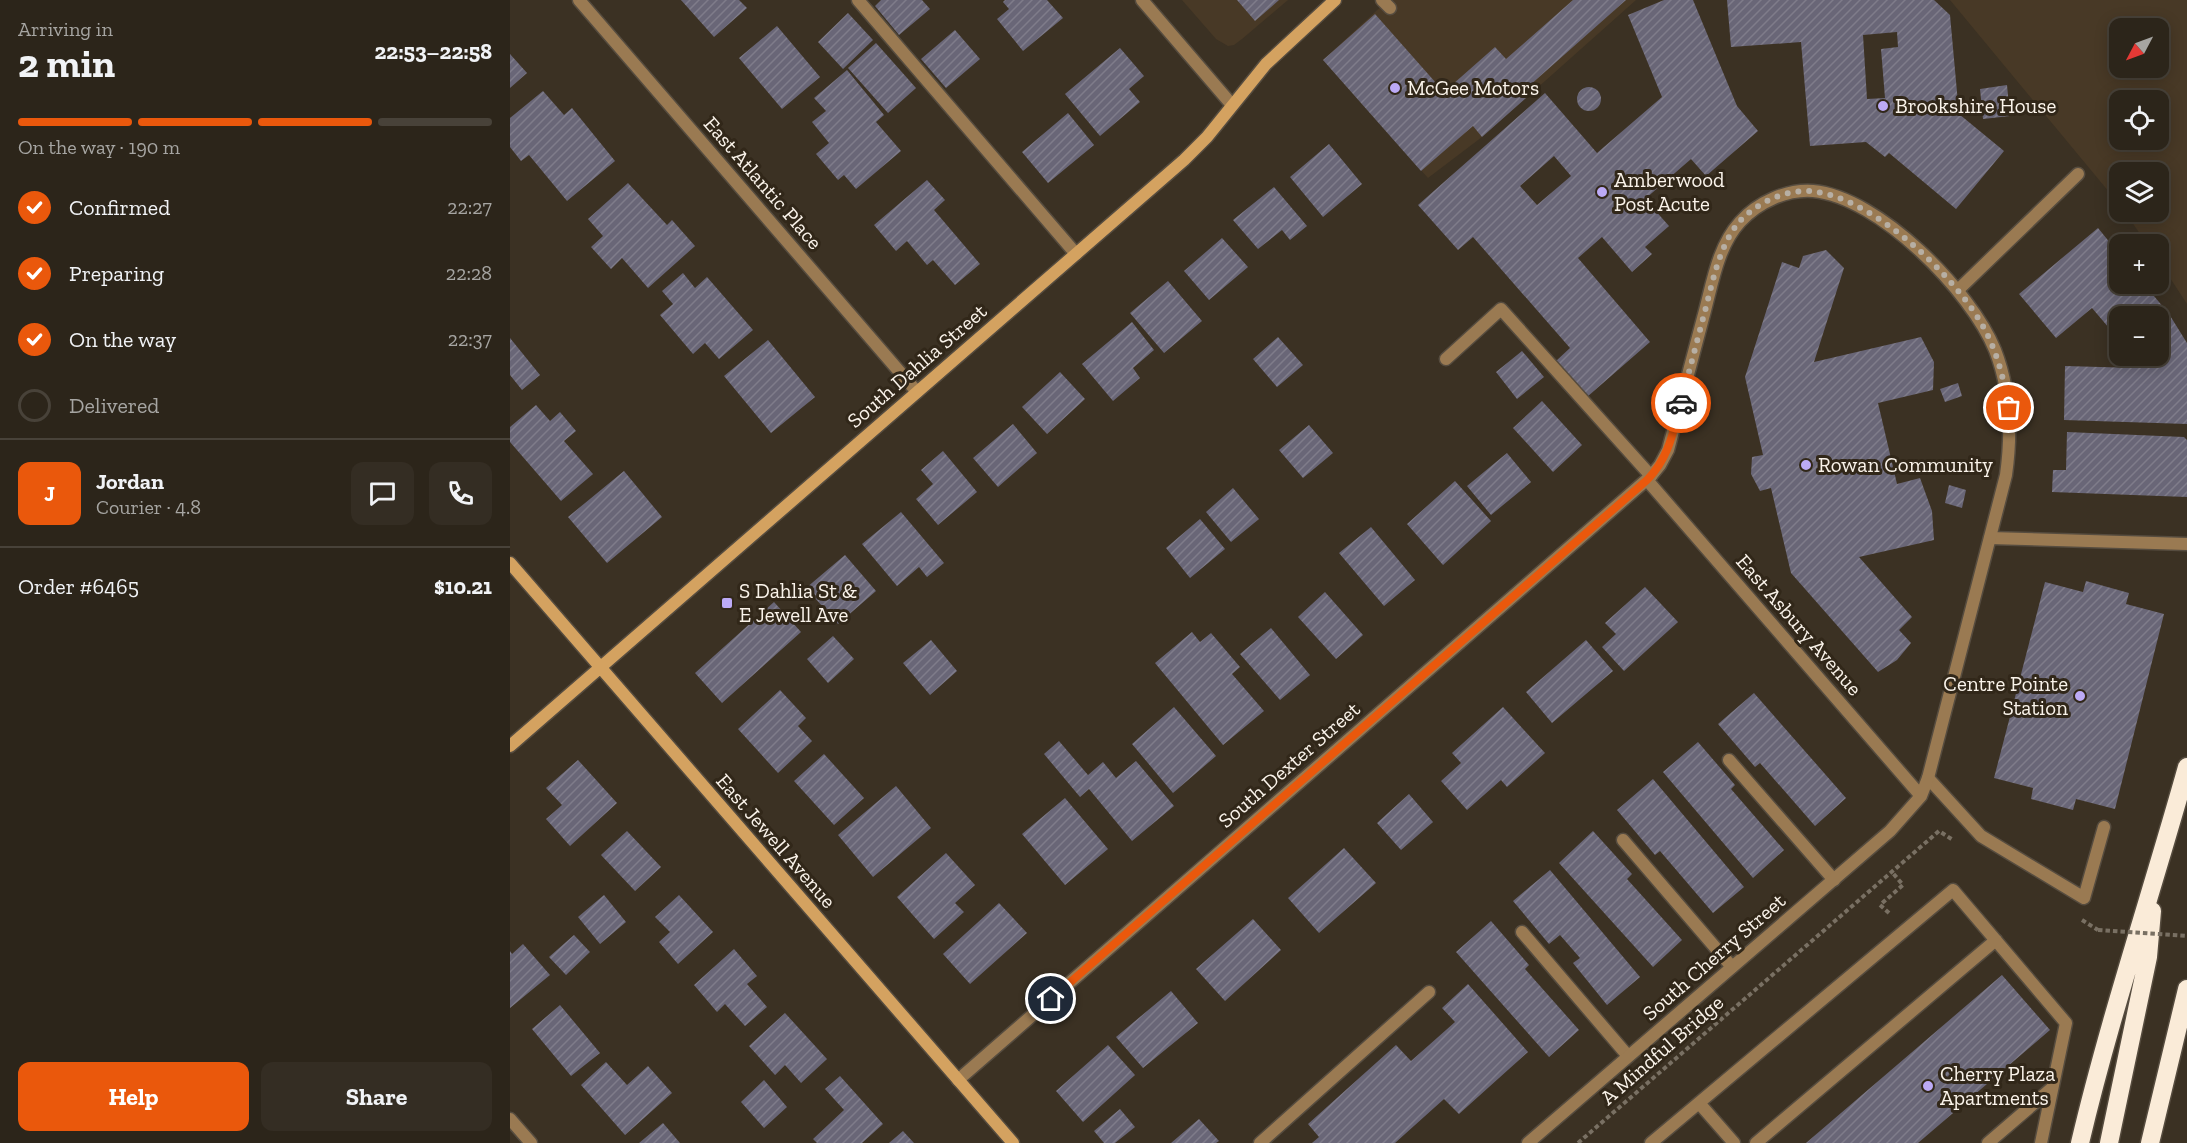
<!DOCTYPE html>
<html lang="en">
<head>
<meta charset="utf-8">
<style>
  :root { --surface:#2c251a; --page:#342d23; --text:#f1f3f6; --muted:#a6a5a2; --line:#484239; --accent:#ea580c }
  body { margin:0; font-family:"Zilla Slab",serif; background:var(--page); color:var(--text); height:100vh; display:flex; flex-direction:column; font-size:22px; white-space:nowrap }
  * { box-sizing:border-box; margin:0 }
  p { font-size:20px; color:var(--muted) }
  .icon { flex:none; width:33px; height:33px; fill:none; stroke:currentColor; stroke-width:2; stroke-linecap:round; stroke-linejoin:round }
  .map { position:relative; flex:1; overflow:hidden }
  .drawer { display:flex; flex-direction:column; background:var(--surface); width:510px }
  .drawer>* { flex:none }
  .needle { width:39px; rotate:229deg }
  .buttons { position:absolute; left:1599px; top:18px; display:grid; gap:12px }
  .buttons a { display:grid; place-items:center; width:60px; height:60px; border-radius:12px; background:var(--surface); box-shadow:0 3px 15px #0003,0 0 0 2px var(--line); font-size:30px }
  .pin { position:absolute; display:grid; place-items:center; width:51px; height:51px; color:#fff; margin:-26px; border:3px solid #fff; border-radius:50%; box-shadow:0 2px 6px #0007 }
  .courier { position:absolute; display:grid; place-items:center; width:60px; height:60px; margin:-30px; border:4px solid #ea580c; border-radius:50%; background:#fff; color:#222; box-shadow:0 2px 8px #0007 }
  .head em { font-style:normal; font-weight:700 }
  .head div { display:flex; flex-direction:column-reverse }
  .head { display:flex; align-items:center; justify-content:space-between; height:102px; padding:0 18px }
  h1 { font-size:39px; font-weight:700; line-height:45px }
  .bar { display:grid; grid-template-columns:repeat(4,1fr); gap:9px 6px; align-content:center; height:72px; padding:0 18px }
  .bar i { height:8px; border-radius:4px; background:var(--line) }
  .bar .current { background:var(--accent) }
  .bar p { grid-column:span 4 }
  .line { display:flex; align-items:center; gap:15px; padding:0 18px; border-top:2px solid var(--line) }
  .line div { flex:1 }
  .round { display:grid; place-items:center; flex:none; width:63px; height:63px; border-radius:12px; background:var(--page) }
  ol { padding:0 18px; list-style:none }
  li { display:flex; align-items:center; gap:18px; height:66px }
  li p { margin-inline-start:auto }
  li .icon { padding:6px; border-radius:50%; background:var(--accent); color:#fff; stroke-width:4 }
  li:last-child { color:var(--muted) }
  li i { width:33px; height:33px; border:3px solid var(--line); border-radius:50% }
  .primary-button { display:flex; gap:12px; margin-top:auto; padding:12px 18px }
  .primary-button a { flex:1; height:69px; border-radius:12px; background:var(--accent); color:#fff; font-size:24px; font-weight:700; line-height:69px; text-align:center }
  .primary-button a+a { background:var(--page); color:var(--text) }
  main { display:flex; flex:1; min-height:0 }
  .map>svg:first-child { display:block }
  .built { fill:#483926; fill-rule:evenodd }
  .building { fill:url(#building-hatch); fill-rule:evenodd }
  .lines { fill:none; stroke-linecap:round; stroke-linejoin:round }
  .lane-casing { stroke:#564c3f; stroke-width:15 }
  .street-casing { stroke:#564c3f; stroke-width:15 }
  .secondary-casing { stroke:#564c3f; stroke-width:15 }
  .highway-casing { stroke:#564c3f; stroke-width:21 }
  .path { stroke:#797063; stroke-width:4; stroke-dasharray:4.5 3; stroke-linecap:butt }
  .lane { stroke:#9a7a52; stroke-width:12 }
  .street { stroke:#9a7a52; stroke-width:12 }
  .secondary { stroke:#d4a260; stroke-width:12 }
  .highway { stroke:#faebd8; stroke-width:18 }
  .path-bridge { stroke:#797063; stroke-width:4; stroke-dasharray:4.5 3; stroke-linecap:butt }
  .done { stroke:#b7afa4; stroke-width:6; stroke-dasharray:0 10.8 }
  .route { stroke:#ea580c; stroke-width:8 }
  .poi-dot { fill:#bcaaf6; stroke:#312719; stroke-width:2 }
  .labels { text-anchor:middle; stroke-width:6; stroke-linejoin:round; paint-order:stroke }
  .poi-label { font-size:21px; fill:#faf3ea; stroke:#312719; text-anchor:start }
  .street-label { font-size:21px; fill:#faf3ea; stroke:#312719 }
</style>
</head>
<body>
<main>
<section class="drawer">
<div class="head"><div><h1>2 min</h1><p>Arriving in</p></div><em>22:53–22:58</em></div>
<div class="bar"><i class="current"></i><i class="current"></i><i class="current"></i><i></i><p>On the way · 190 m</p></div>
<ol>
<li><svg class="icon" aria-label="check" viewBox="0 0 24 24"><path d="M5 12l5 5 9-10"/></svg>Confirmed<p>22:27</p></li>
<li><svg class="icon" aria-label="check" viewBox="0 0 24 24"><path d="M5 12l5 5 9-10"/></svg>Preparing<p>22:28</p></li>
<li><svg class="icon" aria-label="check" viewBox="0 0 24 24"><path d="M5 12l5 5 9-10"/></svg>On the way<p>22:37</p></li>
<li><i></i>Delivered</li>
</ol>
<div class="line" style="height:108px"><b class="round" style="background:var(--accent);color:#fff">J</b><div><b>Jordan</b><p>Courier · 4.8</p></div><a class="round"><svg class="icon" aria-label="chat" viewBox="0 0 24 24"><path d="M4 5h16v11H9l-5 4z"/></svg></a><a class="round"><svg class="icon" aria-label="phone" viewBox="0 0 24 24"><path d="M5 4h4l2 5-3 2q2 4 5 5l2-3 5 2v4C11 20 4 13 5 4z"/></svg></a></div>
<div class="line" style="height:78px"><div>Order #6465</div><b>$10.21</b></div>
<div class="primary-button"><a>Help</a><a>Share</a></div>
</section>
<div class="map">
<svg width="1677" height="1143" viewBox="0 0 1677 1143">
  <defs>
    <pattern id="building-hatch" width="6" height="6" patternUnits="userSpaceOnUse" patternTransform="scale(1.5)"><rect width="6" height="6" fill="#696677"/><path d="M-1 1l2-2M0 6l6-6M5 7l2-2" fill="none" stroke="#7f7c8a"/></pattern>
  </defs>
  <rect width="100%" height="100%" fill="#3b3123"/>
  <path class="built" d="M672,0H778L732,39L724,45L718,46L706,39Z
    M878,0H1126L972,137L918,178L813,60Z
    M1440,0H1677V304L1649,261L1648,244H1637L1615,212H1648V172H1610L1609,204ZM1610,28H1648V68H1610ZM1610,100H1648V140H1610Z"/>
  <path class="building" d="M171,0H229L237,8L204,37Z
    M371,0H412L420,9L389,35L365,6Z
    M495,0H537L553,18L513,51L487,19L499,9L493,2Z
    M727,0H769L745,21Z
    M1063,0H1116L1019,86L1024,91L972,137L963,126L911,171L813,60L865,14L934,92L985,47L996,59Z
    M1154,0H1183L1227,106L1248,131L1196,176L1181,159L1135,199L1159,226L1135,247L1142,254L1122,272L1092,237L1068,258L1140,342L1077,397L1046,361L1060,348L963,237L948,250L908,205L1035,93L1087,153L1152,97L1118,15ZM1044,156L1061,176L1027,205L1010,186Z
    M1217,0H1424L1440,15L1449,114L1494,151L1446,209L1379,153L1375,157L1356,142L1300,146L1291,42L1221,47ZM1387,32L1388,47L1371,49L1375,98L1357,99L1353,35Z
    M338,13L363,40L333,69L308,42Z
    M267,26L310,77L272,109L229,58Z
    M445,30L470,59L436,88L411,59Z
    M366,43L406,88L378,113L338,68Z
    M610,48L634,76L619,89L630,102L590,136L555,94Z
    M0,54L17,73L0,88Z
    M337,70L374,115L366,122L391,151L346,189L334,175L328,180L306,154L319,143L302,122L316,111L304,98Z
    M1497,85L1500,116L1473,119L1470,89Z
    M1067 99a12 12 0 1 1 24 0a12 12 0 1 1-24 0Z
    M33,91L54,115L62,108L105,161L57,201L19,155L11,161L0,147V118Z
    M558,113L584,145L538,183L512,152Z
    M819,144L852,184L813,217L780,177Z
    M417,180L435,200L424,210L470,264L445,285L423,260L417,265L397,241L386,251L364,225Z
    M118,183L157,225L162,220L185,246L138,288L112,258L101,269L81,247L93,236L78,219Z
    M764,187L797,226L780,240L772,230L748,249L723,220Z
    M1588,228L1610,255V284H1634L1659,314L1677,343V424L1554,420L1555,366L1626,368L1619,356H1648V316H1610V341L1582,308L1546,338L1509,294Z
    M712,238L738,267L699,300L674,271Z
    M1316,250L1334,268L1304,362L1411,337L1424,362L1423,390L1368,403L1387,484L1410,478L1422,511L1424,540L1349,557L1402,617L1389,630L1401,643L1387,660L1368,672L1281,573L1261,488L1250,491L1241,474L1242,457L1253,455L1235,377L1272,262L1289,268L1293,256Z
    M173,273L185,288L197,277L243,330L209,359L195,343L183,354L150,315L163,304L152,291Z
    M658,281L692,321L654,353L620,313Z
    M622,322L644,350L623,368L630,378L603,401L572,364Z
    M768,337L793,365L767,387L743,359Z
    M0,338L30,375L12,390L0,375Z
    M258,340L305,397L261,433L214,376Z
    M1012,351L1034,377L1007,399L986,372Z
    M550,372L575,399L537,434L512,407Z
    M1448,383L1452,396L1435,402L1430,389Z
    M1032,401L1072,445L1043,472L1003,428Z
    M26,405L40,421L50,412L66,431L54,441L83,474L51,501L0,442V427Z
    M503,424L527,453L488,487L463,458Z
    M799,425L823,453L793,478L769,450Z
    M1557,432L1674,437L1677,440V497L1542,492L1543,470H1556Z
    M433,451L467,492L428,525L406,499L423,484L411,470Z
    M997,453L1021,482L981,515L957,486Z
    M114,471L152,517L97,563L58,517Z
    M945,481L981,521L933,565L897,524Z
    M1439,485L1456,490L1452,508L1435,503Z
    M723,488L749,519L721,542L696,512Z
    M391,512L434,563L417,577L409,567L387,586L352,544Z
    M690,519L715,549L680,578L656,548Z
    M861,527L905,580L874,606L829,553Z
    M335,555L366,591L328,624L296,588Z
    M1576,581L1619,593L1616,604L1654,614L1605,809L1566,799L1563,810L1521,799L1523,788L1484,778L1535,582L1573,592Z
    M1135,587L1168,622L1114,671L1092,647L1106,634L1095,623Z
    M815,592L853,635L826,659L788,617Z
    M264,602L291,632L212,703L185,673Z
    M761,628L800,675L770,700L730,654Z
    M682,632L690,642L701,633L730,667L722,674L754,711L713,745L645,663Z
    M323,636L344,659L318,683L297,659Z
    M421,640L447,671L420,695L393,663Z
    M1076,640L1103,671L1042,723L1016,692Z
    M270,690L296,718L288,726L302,741L268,773L228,729Z
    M1244,693L1336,798L1305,826L1250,763L1245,767L1208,724Z
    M664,707L706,756L663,793L622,744Z
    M993,707L1035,753L997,787L991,780L957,810L931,781L951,763L942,753Z
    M549,741L578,775L593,762L606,778L626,761L664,806L622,841L579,789L570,797L534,754Z
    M1188,742L1225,785L1221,789L1274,850L1243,878L1153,772Z
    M314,754L354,798L324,825L284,781Z
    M68,760L107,803L60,846L36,819L52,805L36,788Z
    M1143,779L1234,887L1203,913L1150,851L1145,855L1107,810Z
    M386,786L421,828L363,877L328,835Z
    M899,794L923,822L891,850L867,823Z
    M555,798L598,849L555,885L512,834Z
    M117,831L151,867L125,891L91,855Z
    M1083,831L1122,874L1117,879L1172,940L1143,967L1049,863Z
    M834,848L866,883L809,933L778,898Z
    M436,853L465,885L445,903L454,912L424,939L387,897Z
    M1040,870L1130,977L1097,1005L1063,963L1070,958L1050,935L1039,944L1003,901Z
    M94,895L116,922L90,944L68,917Z
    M169,895L203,932L168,964L149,942L160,932L145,917Z
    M489,903L517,933L460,984L433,954Z
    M743,919L771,950L715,1001L686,969Z
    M981,921L1019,965L1015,969L1069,1030L1039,1057L946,952Z
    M64,935L80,952L56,975L39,957Z
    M13,944L40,975L0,1008V951L2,954Z
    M224,949L247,976L237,984L257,1007L235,1026L215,1004L207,1012L184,985Z
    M1492,975L1540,1030L1408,1143H1296Z
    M958,984L1018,1052L949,1114L934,1099L885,1143H802L809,1137L798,1124L886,1045L901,1061L945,1022L932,1008Z
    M661,991L688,1023L633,1068L606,1037Z
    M50,1005L90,1053L61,1076L22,1029Z
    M275,1013L317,1059L291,1083L275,1065L265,1075L239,1046Z
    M598,1045L625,1075L573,1122L546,1091Z
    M96,1062L117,1085L138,1066L162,1093L115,1135L71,1085Z
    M330,1076L373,1124L352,1143H307L303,1139L334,1110L315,1089Z
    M254,1080L277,1107L254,1128L231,1102Z
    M610,1109L625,1127L605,1143H594L584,1131Z
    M689,1119L709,1141L706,1143H661Z
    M153,1123L170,1143H129Z
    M393,1131L404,1143H379Z"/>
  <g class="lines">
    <g class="lane-casing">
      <path id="lane" d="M348,0L566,254
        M872,0L880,8
        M1448,290L1568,174
        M936,359L991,309L1141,476
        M1480,538L1677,544
        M1219,760L1324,880
        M1418,778L1471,836L1574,898L1594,827
        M1113,840L1222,967
        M1012,932L1118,1056
        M1189,1103L1224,1143
        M750,1143L919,992
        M1141,1143L1443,890L1556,1023L1531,1143
        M1246,1143L1486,940
        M1478,1143L1542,1088"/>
    </g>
    <g class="street-casing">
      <path id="street" d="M69,0L407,392
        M632,0L722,105
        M1137,480L1411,796
        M448,1080L1141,476L1150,465L1158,450C1170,406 1181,362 1193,318C1202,286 1207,247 1230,222C1248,202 1277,189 1303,191C1369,197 1461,291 1485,350C1501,391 1502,432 1496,475L1418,778L1411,796L1380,831L1018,1143
        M0,1119L21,1143"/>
    </g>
    <g class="secondary-casing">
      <path id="secondary" d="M0,563L503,1143
        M0,746L674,160L697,137L756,64L825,0"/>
    </g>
    <g class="highway-casing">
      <path id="highway" d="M1570,1143C1600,1016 1642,892 1677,767
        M1599,1143L1638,957L1642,911
        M1640,1143L1677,989"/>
    </g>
    <path class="path" d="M1379,913L1370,905L1393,885L1382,872
      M1572,920L1588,930
      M1068,1143L1429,831L1443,840"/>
    <use href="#lane" class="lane"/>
    <use href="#street" class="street"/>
    <use href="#secondary" class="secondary"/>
    <use href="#highway" class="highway"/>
    <path class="path-bridge" d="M1588,930L1677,936"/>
  </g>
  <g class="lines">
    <path class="done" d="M1171,403C1179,372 1187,341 1195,311C1203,281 1209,246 1229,222C1247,202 1280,187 1307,192C1364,201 1438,270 1468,318C1486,346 1493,376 1499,408"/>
    <path class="route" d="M541,999L1137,480C1159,458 1163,432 1171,403"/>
  </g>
  <g class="poi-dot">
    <circle cx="885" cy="88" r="6"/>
    <circle cx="1373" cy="106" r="6"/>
    <circle cx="1092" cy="192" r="6"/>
    <circle cx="1296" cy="465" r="6"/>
    <rect x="211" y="597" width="12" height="12" rx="3"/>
    <circle cx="1570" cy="696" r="6"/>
    <circle cx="1418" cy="1086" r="6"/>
  </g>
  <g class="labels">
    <g class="poi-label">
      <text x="897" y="95">McGee Motors</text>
      <text x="1385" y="113">Brookshire House</text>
      <text x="1104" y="187">Amberwood<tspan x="1104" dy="24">Post Acute</tspan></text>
      <text x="1308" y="472">Rowan Community</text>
      <text x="229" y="598">S Dahlia St &amp;<tspan x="229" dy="24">E Jewell Ave</tspan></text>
      <text x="1558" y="691" text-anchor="end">Centre Pointe<tspan x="1558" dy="24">Station</tspan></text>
      <text x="1430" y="1081">Cherry Plaza<tspan x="1430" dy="24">Apartments</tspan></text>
    </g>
    <g class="street-label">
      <text transform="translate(253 183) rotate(49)" y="7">East Atlantic Place</text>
      <text transform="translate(407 366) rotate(-41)" y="7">South Dahlia Street</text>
      <text transform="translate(1289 625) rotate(49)" y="7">East Asbury Avenue</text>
      <text transform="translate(779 765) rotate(-41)" y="7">South Dexter Street</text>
      <text transform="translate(266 841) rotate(49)" y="7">East Jewell Avenue</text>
      <text transform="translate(1204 957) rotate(-41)" y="7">South Cherry Street</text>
      <text transform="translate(1152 1050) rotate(-41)" y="7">A Mindful Bridge</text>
    </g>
  </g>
</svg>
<div class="buttons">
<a><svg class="needle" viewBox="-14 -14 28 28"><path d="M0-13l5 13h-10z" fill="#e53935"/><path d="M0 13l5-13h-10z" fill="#a6a5a2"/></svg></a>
<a><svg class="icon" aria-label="locate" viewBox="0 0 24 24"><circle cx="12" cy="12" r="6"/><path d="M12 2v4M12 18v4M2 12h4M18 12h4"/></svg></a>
<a><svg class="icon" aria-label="layers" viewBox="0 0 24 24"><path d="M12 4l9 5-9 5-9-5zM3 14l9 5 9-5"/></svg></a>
<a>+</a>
<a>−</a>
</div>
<div class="pin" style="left:1499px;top:408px;background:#ea580c"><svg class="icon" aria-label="bag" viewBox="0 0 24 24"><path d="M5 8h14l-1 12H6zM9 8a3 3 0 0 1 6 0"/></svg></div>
<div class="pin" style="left:541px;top:999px;background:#1f2937"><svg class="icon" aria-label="home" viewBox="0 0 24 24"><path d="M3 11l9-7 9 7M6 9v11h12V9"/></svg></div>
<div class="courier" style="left:1171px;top:403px"><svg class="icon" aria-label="car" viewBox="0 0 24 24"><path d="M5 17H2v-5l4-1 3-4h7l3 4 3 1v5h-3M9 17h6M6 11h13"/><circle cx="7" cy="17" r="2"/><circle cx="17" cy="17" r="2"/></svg></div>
</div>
</main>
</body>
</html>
